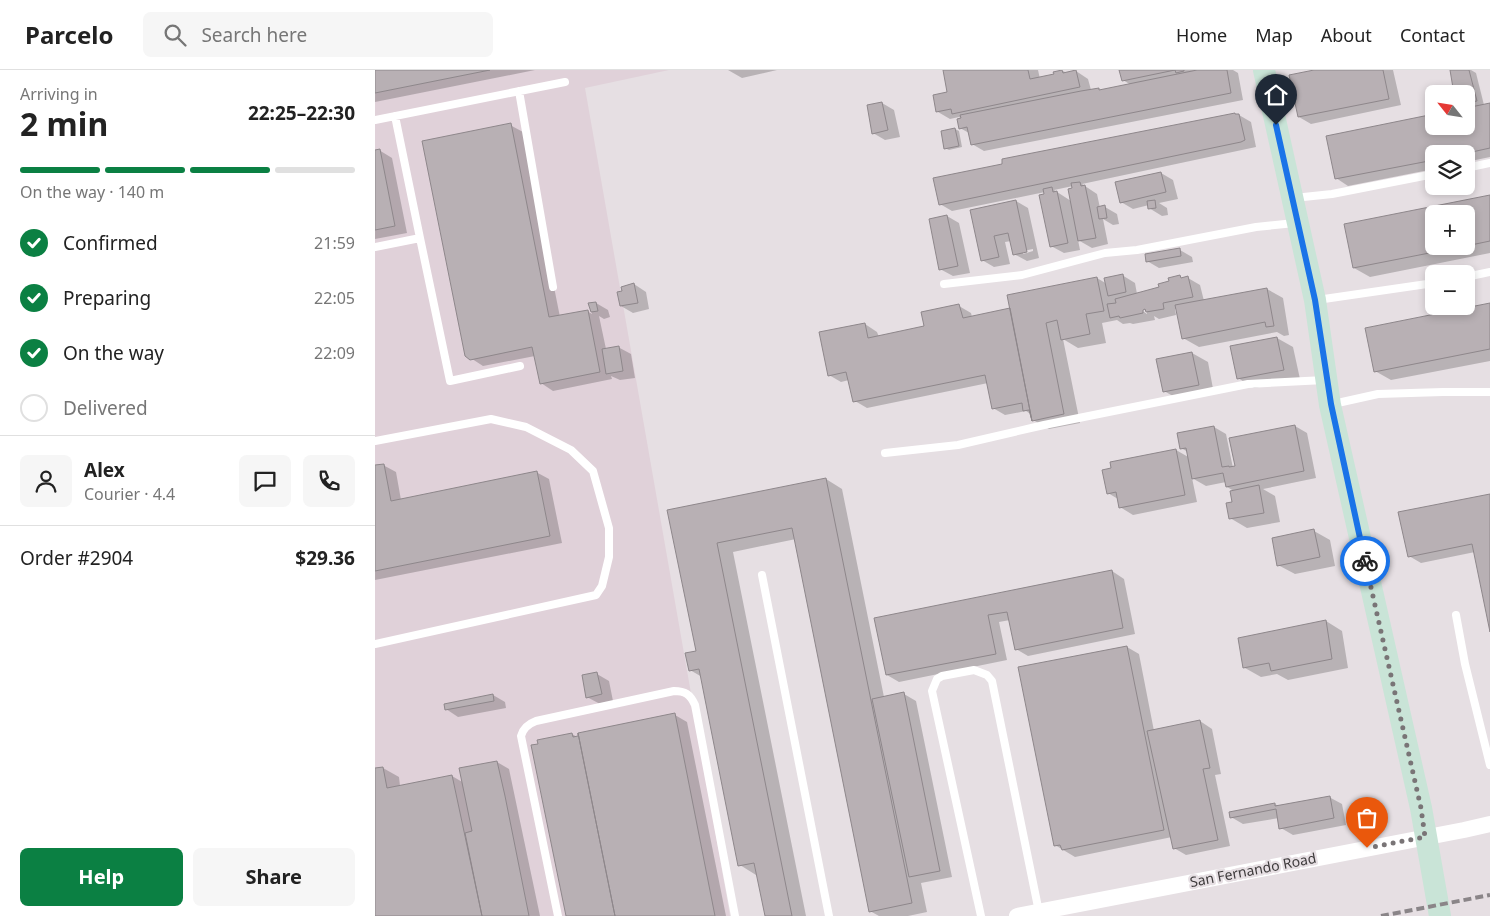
<!DOCTYPE html>
<html lang="en">
<head>
<meta charset="utf-8">
<style>
  :root { --surface:#fff; --page:#f6f6f6; --text:#222; --muted:#767676; --line:#e0e0e0; --accent:#0b8043 }
  body { margin:0; font-family:"Noto Sans",sans-serif; background:var(--page); color:var(--text); height:100vh; display:flex; flex-direction:column; font-size:19px; white-space:nowrap }
  * { box-sizing:border-box; margin:0 }
  p { font-size:16px; color:var(--muted) }
  .icon { flex:none; width:28px; height:28px; fill:none; stroke:currentColor; stroke-width:2; stroke-linecap:round; stroke-linejoin:round }
  .map { position:relative; flex:1; overflow:hidden }
  .sheet { display:flex; flex-direction:column; background:var(--surface); width:375px }
  .sheet>* { flex:none }
  .needle { width:32px; rotate:300deg }
  .buttons { position:absolute; left:1050px; top:15px; display:grid; gap:10px }
  .buttons a { display:grid; place-items:center; width:50px; height:50px; border-radius:8px; background:var(--surface); box-shadow:0 2px 8px #0003; font-size:25px }
  .pin { position:absolute; display:grid; place-items:center; width:42px; height:42px; color:#fff; margin:-51px -21px; border-radius:50% 50% 50% 0; rotate:-45deg; box-shadow:0 0 5px #0007 }
  .pin .icon { rotate:45deg }
  .courier { position:absolute; display:grid; place-items:center; width:50px; height:50px; margin:-25px; border:4px solid #1a73e8; border-radius:50%; background:#fff; color:#222; box-shadow:0 1px 6px #0007 }
  .headline em { font-style:normal; font-weight:700 }
  .headline div { display:flex; flex-direction:column-reverse }
  .headline { display:flex; align-items:center; justify-content:space-between; height:85px; padding:0 20px }
  h1 { font-size:32px; font-weight:700; line-height:38px }
  .bar { display:grid; grid-template-columns:repeat(4,1fr); gap:8px 5px; align-content:center; height:60px; padding:0 20px }
  .bar i { height:6px; border-radius:4px; background:var(--line) }
  .bar .current { background:var(--accent) }
  .bar p { grid-column:span 4 }
  .line { display:flex; align-items:center; gap:12px; padding:0 20px; border-top:1px solid var(--line) }
  .line div { flex:1 }
  .round { display:grid; place-items:center; flex:none; width:52px; height:52px; border-radius:8px; background:var(--page) }
  ol { padding:0 20px; list-style:none }
  li { display:flex; align-items:center; gap:15px; height:55px }
  li p { margin-inline-start:auto }
  li .icon { padding:5px; border-radius:50%; background:var(--accent); color:#fff; stroke-width:4 }
  li:last-child { color:var(--muted) }
  li i { width:28px; height:28px; border:2px solid var(--line); border-radius:50% }
  .button { display:flex; gap:10px; margin-top:auto; padding:10px 20px }
  .button a { flex:1; height:58px; border-radius:8px; background:var(--accent); color:#fff; font-size:20px; font-weight:700; line-height:58px; text-align:center }
  .button a+a { background:var(--page); color:var(--text) }
  header { display:flex; align-items:center; gap:30px; box-sizing:border-box; height:70px; padding:0 25px; background:var(--surface); border-bottom:1px solid var(--line) }
  header strong { font-size:24px }
  nav { display:flex; gap:28px; margin-inline-start:auto; font-size:18px }
  .search { width:350px; height:45px; background:var(--page); display:flex; align-items:center; gap:12px; box-sizing:border-box; padding:0 18px; border-radius:8px; color:var(--muted); font-size:19px }
  main { display:flex; flex:1; min-height:0 }
  .map>svg:first-child { display:block }
  .built { fill:#e0d1d9 }
  .shadow { fill:#0003; fill-rule:evenodd }
  .building { fill:#b8b0b4; stroke:#8e878b }
  .lines { fill:none; stroke-linecap:round; stroke-linejoin:round }
  .service { stroke:#fff; stroke-width:8 }
  .minor { stroke:#fff; stroke-width:16 }
  .secondary { stroke:#c9e4d7; stroke-width:22 }
  .rail { stroke:#8a8588; stroke-width:4; stroke-dasharray:8 4; stroke-linecap:butt }
  .done { stroke:#797476; stroke-width:5; stroke-dasharray:0 9 }
  .route { stroke:#1a73e8; stroke-width:6 }
  .labels { text-anchor:middle; stroke-width:4.5; stroke-linejoin:round; paint-order:stroke }
  .street-label { font-size:14px; fill:#3e3b3c; stroke:#e6dfe3 }
</style>
</head>
<body>
<header>
<strong>Parcelo</strong>
<div class="search"><svg class="icon" aria-label="search" viewBox="0 0 24 24"><circle cx="10" cy="10" r="6"/><path d="M15 15l6 6"/></svg>Search here</div>
<nav><a>Home</a><a>Map</a><a>About</a><a>Contact</a></nav>
</header>
<main>
<section class="sheet">
<div class="headline"><div><h1>2 min</h1><p>Arriving in</p></div><em>22:25–22:30</em></div>
<div class="bar"><i class="current"></i><i class="current"></i><i class="current"></i><i></i><p>On the way · 140 m</p></div>
<ol>
<li><svg class="icon" aria-label="check" viewBox="0 0 24 24"><path d="M5 12l5 5 9-10"/></svg>Confirmed<p>21:59</p></li>
<li><svg class="icon" aria-label="check" viewBox="0 0 24 24"><path d="M5 12l5 5 9-10"/></svg>Preparing<p>22:05</p></li>
<li><svg class="icon" aria-label="check" viewBox="0 0 24 24"><path d="M5 12l5 5 9-10"/></svg>On the way<p>22:09</p></li>
<li><i></i>Delivered</li>
</ol>
<div class="line" style="height:90px"><a class="round"><svg class="icon" aria-label="person" viewBox="0 0 24 24"><circle cx="12" cy="8" r="4"/><path d="M4 21q1-7 8-7t8 7"/></svg></a><div><b>Alex</b><p>Courier · 4.4</p></div><a class="round"><svg class="icon" aria-label="chat" viewBox="0 0 24 24"><path d="M4 5h16v11H9l-5 4z"/></svg></a><a class="round"><svg class="icon" aria-label="phone" viewBox="0 0 24 24"><path d="M5 4h4l2 5-3 2q2 4 5 5l2-3 5 2v4C11 20 4 13 5 4z"/></svg></a></div>
<div class="line" style="height:65px"><div>Order #2904</div><b>$29.36</b></div>
<div class="button"><a>Help</a><a>Share</a></div>
</section>
<div class="map">
<svg width="1115" height="846" viewBox="0 0 1115 846">
  <rect width="100%" height="100%" fill="#e6dfe3"/>
  <path class="built" d="M0,0H294L210,18L355,846H0Z"/>
  <path class="shadow" d="M0,0H160L0,32Z
    M353,0H402L367,8Z
    M574,0H663L665,9L680,5V3L688,1L692,3L701,1L713,9L716,20L723,19L727,21L756,15L748,10L746,0H858L863,3L868,30L609,81L597,74L594,63L585,58L588,49L584,47L575,49L563,42L574,23Z
    M945,0H1018L1026,35L936,54L924,47Z
    M1083,0H1096L1101,3L1109,35L1115,34V87L1091,92V84H1059V99L973,116L961,108L1059,56H1091V24Z
    M507,33L519,40L525,67L510,70L498,63Z
    M864,45L876,52L881,77L707,114L722,124L725,138L730,137L742,144L744,154L738,155L728,149L733,174L717,178L703,170L705,180L689,183L676,176L670,122L577,141L565,134ZM698,116L696,131L679,120Z
    M135,55L148,62L185,247L212,241L217,244L215,234L221,233L233,240L235,247L229,249L224,246L231,279L243,277L256,284L260,308L245,310L236,306L237,309L178,321L166,313L160,286L108,296L91,285Z
    M580,59L584,61L587,77L574,80L570,78Z
    M4,80L17,88L32,163L0,169V81Z
    M786,103L798,110L803,129L784,133L792,138L793,145L787,146L774,138V135L758,139L746,132Z
    M1115,127V183L995,207L979,198L971,155ZM1059,144H1091V176H1059Z
    M641,131L653,138L664,188L652,191L639,184L636,171L630,172L635,194L619,197L607,190L596,141ZM658,179V181L648,184V181Z
    M572,146L584,153L595,203L578,206L565,199Z
    M805,180L817,187L818,192L784,198L772,191Z
    M747,205L760,213L762,224L785,218L805,207L808,209L813,208L825,215L829,231L892,219L908,228L914,265L909,266L902,262L824,277L808,268L802,239H800L801,245L784,249L779,246L780,250L758,254L755,253L748,254L742,250L727,253L731,273L703,278L688,269L705,353L674,359L658,350L657,345L651,341L630,345L618,338L613,313L492,338L480,331L474,310L466,312L454,305L490,254L502,262L504,267L551,257L584,236L596,243L597,247L634,240L722,208L732,214ZM763,235L772,241V244L762,237Z
    M259,214L271,222L274,239L258,243L246,236Z
    M1115,234V291L1016,310L1000,301Z
    M902,268L918,277L925,309L879,318L863,308Z
    M817,283L833,292L839,324L805,330L789,321Z
    M920,356L932,363L941,408L888,419L900,426L905,452L872,458L855,448L859,421L852,417L851,412L831,416L817,408L822,432L758,445L745,437L743,429L733,423L801,380L815,388L813,382L806,378L839,357L851,364L858,398Z
    M8,395L21,402L26,430L161,402L174,409L187,473L0,510V397Z
    M451,409L467,419L509,627L529,624L541,631L577,807L546,813L552,842L533,846H504L495,841L421,469L358,482L431,846H391L383,804L381,805L365,795L327,607L315,600L322,582L294,441Z
    M1115,425V556L1100,482L1046,493L1034,486Z
    M939,461L955,470L960,496L920,504L903,495Z
    M737,501L749,509L760,564L653,586L641,579L635,550L624,552L632,590L524,612L512,605L500,549Z
    M951,551L967,561L973,598L913,610L902,604L886,607L870,598Z
    M752,577L764,584L779,661L825,651L837,659L846,704L840,705L855,776L811,785L799,778L797,767L700,787L680,775Z
    M222,604L234,611L238,631L225,634L212,627Z
    M118,625L130,632L131,638L83,647L71,639Z
    M300,645L312,652L351,846H192L197,664L202,667Z
    M122,692L134,699L165,846H1L0,700L8,698L24,707L25,716L77,706L89,713Z
    M954,727L967,734L971,755L918,765L906,758L904,748L868,754L856,747L900,734L903,736Z"/>
  <path class="building" d="M0,0H115L0,23Z
    M568,0H653L655,9L679,4L678,2L687,0L688,3L701,0L705,17L577,44L576,39L561,42L558,25L572,22Z
    M744,0H809V1L801,3L800,0L747,11Z
    M822,0H852L856,23L596,75L592,57L584,59L582,49L586,48L585,45L706,21L724,18V20Z
    M939,0H1008L1014,29L923,47L914,5Z
    M1075,0H1094L1102,31L1091,33V24H1079Z
    M507,32L513,60L497,64L492,35Z
    M1115,33V78L1088,84H1059V90L960,109L951,66L1059,44V56H1091V38Z
    M860,43V44H864L870,70L866,72L564,135L558,108L627,94V89Z
    M136,53L174,247L213,240L225,302L165,314L157,277L95,290L90,286L47,71Z
    M580,58L584,76L569,79L566,61Z
    M5,79L20,156L0,160V80Z
    M786,102L791,122L745,133L740,112Z
    M705,112L706,116L710,115L721,168L703,171L693,119L697,118L696,113Z
    M677,117L678,122L682,121L693,173L675,177L664,125L669,124L668,119Z
    M1115,125V171L1091,176V144H1059V176H1090L978,198L969,154Z
    M641,130L652,182L638,185L633,163L619,166L624,187L606,191L595,140Z
    M780,130L781,138L773,139L772,131Z
    M730,135L732,148L724,149L722,137Z
    M572,145L583,196L564,200L554,149Z
    M805,178L806,186L771,192L770,184Z
    M748,204L751,222L733,226L729,208Z
    M805,205L806,208L813,206L818,227L788,233L789,239L771,242L770,239L768,240V243L745,248L744,246L735,248L732,234L741,233L740,229L784,217L783,214L794,211L793,208Z
    M722,207L729,241L711,244L715,264L686,270L682,250L671,253L689,344L657,351L632,225Z
    M259,213L263,233L245,236L242,222L247,221L246,217Z
    M892,218L899,256L891,257L890,252L807,269L800,235Z
    M221,232L223,241L216,242L213,233Z
    M1115,233V279L999,302L990,258Z
    M584,234L588,248L635,238L657,351L654,340L648,341L647,333L617,339L610,305L478,332L471,302L453,306L444,262L490,253L493,268L549,256L546,242Z
    M902,267L909,300L862,309L855,276Z
    M244,276L248,301L231,304L227,279Z
    M817,282L824,315L788,322L781,289Z
    M920,355L929,401L851,417L848,403L817,409L811,378L805,379L802,363L839,356L847,397L854,396V397L860,396L854,368Z
    M801,379L810,425L744,438L741,422L732,424L727,400L736,398L735,392Z
    M9,394L16,431L162,401L175,466L0,501V395Z
    M451,408L537,833L494,842L417,458L342,473L417,846H390L379,793L363,796L324,599L314,601L310,583L321,581L292,440Z
    M884,415L889,443L854,449L851,433L857,432L855,421Z
    M1115,424V562L1097,474L1033,487L1023,442Z
    M939,459L945,487L902,496L897,468Z
    M737,500L748,558L640,580L632,542L613,545L621,584L511,605L499,548Z
    M951,550L957,589L896,601L894,593L868,598L863,568Z
    M752,576L789,760L687,780L685,775L679,776L643,597Z
    M222,602L227,624L211,628L207,605Z
    M529,622L565,801L534,807L497,629Z
    M118,624L119,631L70,640L69,634Z
    M300,643L340,846H240L203,663Z
    M825,650L835,698L828,699L843,770L798,779L772,661Z
    M197,663L198,667L203,666V663L240,846H191L156,675L163,674L162,670Z
    M122,691L130,726L154,846H107L90,763L97,761L84,698Z
    M8,697L12,718L77,705L107,846H0V698Z
    M955,726L959,748L904,759L901,739L855,748L854,742L900,733V736Z"/>
  <g class="lines">
    <path class="service" d="M144,21L178,217
      M0,50L190,12
      M1091,98L1115,93
      M919,128L957,124L1059,104
      M45,168L75,311L145,296
      M0,177L45,168L20,46
      M1091,207L1115,202
      M569,214L647,205L730,183L762,180L881,157L920,153
      M942,230L1059,213
      M958,334L1003,324L1068,322H1115
      M0,371L116,349L151,357L196,380L218,401L234,458V487L227,516L221,525L0,574
      M510,383L583,375L669,355L873,314L950,310
      M387,505L454,846
      M1081,545L1090,594L1115,695
      M183,846L146,666C148,658 153,654 161,651L299,621C310,621 315,624 320,635L360,846
      M606,846L557,621L562,609L567,606L599,600L612,605L617,611L664,842"/>
    <path class="minor" d="M642,846L1089,760L1115,754"/>
    <path class="secondary" d="M889,0L940,230L955,335L1046,738L1065,846"/>
    <path class="rail" d="M1006,846L1115,825"/>
  </g>
  <g class="lines">
    <path class="done" d="M990,491L1046,738L1050,767L992,778"/>
    <path class="route" d="M901,55L940,230L956,334L990,491"/>
  </g>
  <g class="labels">
    <g class="street-label">
      <text transform="translate(878 800) rotate(-11)" y="5">San Fernando Road</text>
    </g>
  </g>
</svg>
<div class="buttons">
<a><svg class="needle" viewBox="-14 -14 28 28"><path d="M0-13l5 13h-10z" fill="#e53935"/><path d="M0 13l5-13h-10z" fill="#767676"/></svg></a>
<a><svg class="icon" aria-label="layers" viewBox="0 0 24 24"><path d="M12 4l9 5-9 5-9-5zM3 14l9 5 9-5"/></svg></a>
<a>+</a>
<a>−</a>
</div>
<div class="pin" style="left:992px;top:778px;background:#ea580c"><svg class="icon" aria-label="bag" viewBox="0 0 24 24"><path d="M5 8h14l-1 12H6zM9 8a3 3 0 0 1 6 0"/></svg></div>
<div class="pin" style="left:901px;top:55px;background:#1f2937"><svg class="icon" aria-label="home" viewBox="0 0 24 24"><path d="M3 11l9-7 9 7M6 9v11h12V9"/></svg></div>
<div class="courier" style="left:990px;top:491px"><svg class="icon" aria-label="bike" viewBox="0 0 24 24"><circle cx="6" cy="16" r="4"/><circle cx="18" cy="16" r="4"/><path d="M6 16l4-8h5l3 8M10 8l3 8H6M13 5h3"/></svg></div>
</div>
</main>
</body>
</html>
